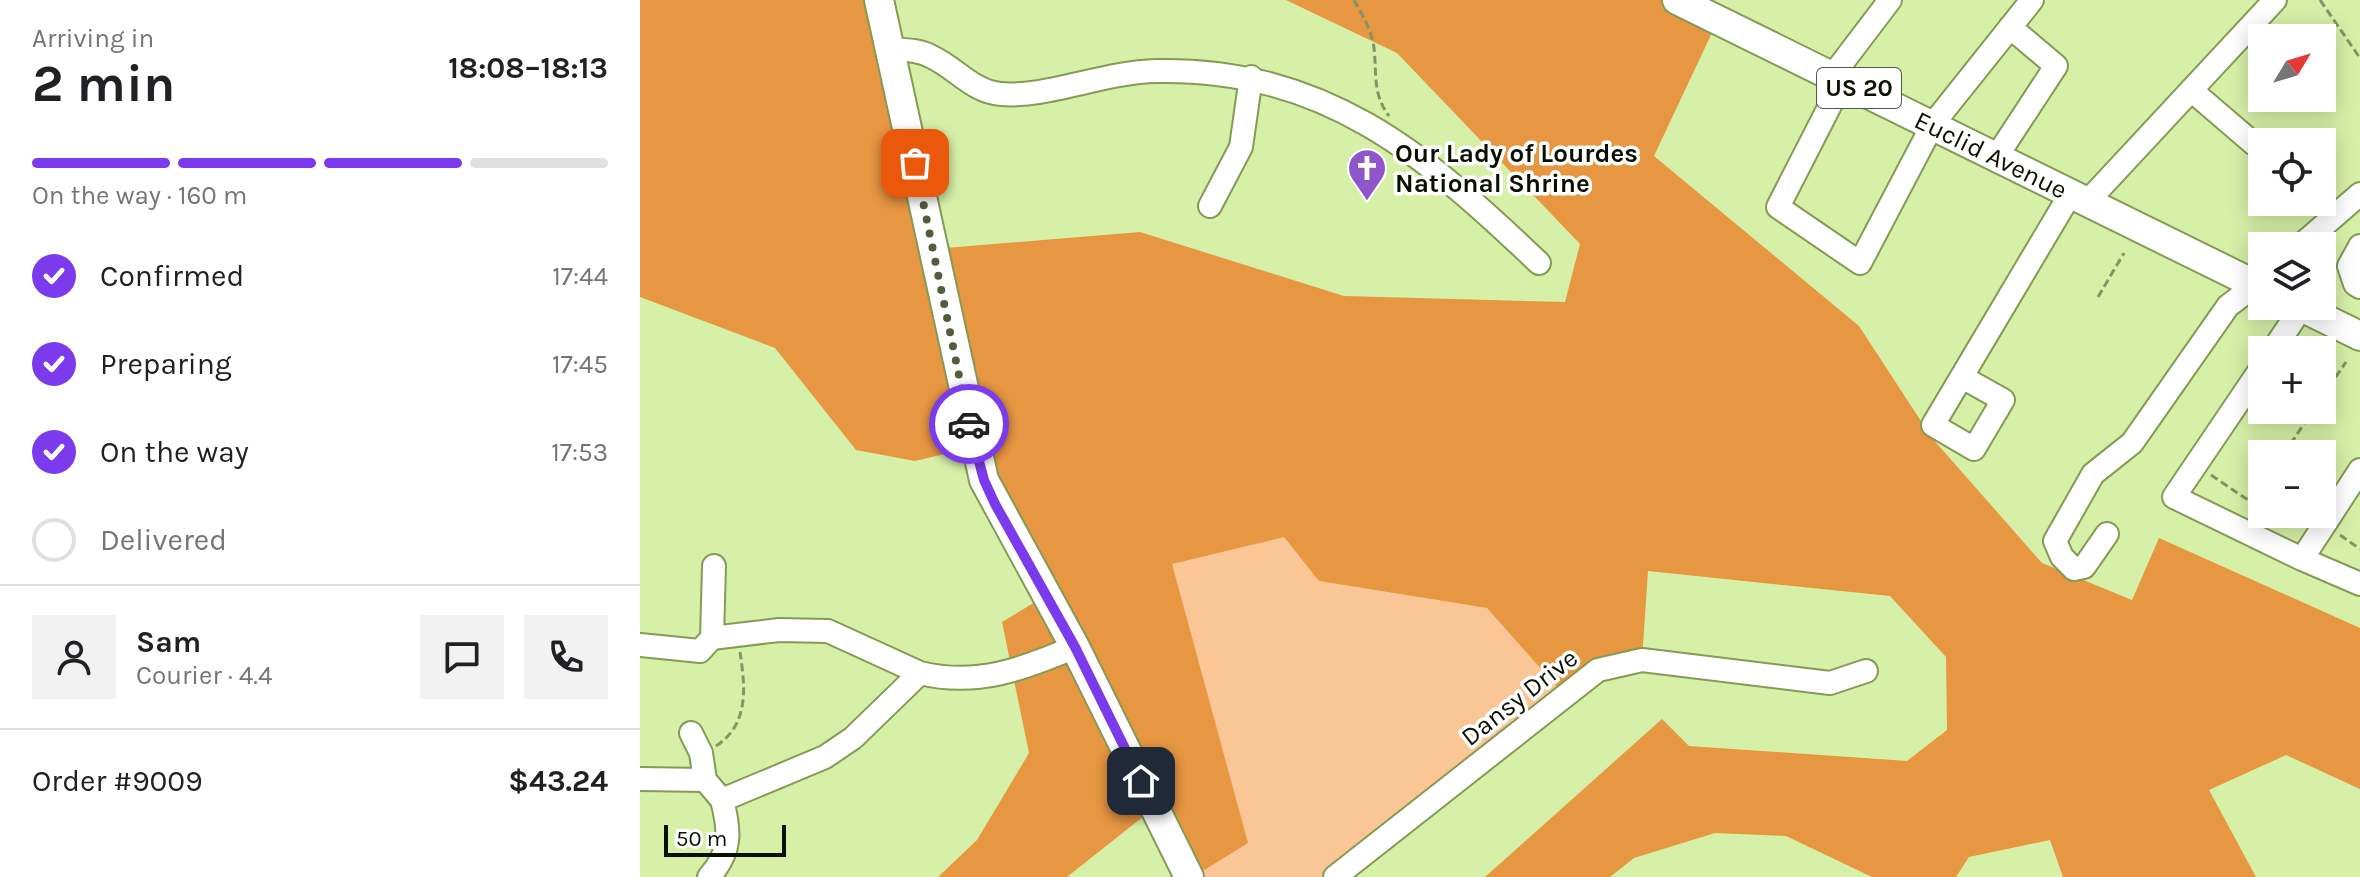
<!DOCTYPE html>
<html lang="en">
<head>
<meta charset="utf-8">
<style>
  :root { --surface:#fff; --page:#f2f2f2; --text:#202124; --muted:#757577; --line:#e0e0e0; --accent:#7c3aed }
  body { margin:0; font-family:Karla,sans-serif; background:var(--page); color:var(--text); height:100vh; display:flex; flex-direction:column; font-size:30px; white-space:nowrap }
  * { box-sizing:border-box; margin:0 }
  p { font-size:26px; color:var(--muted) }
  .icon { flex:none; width:44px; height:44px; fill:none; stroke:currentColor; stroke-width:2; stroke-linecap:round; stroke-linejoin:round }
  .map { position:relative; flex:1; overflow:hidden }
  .details { display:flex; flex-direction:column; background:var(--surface); width:640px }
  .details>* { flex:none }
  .needle { width:52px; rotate:52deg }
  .tools { position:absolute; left:1608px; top:24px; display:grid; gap:16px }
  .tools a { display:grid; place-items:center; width:88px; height:88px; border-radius:0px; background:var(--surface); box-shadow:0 4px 20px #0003; font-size:40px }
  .scale { position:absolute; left:24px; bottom:20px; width:122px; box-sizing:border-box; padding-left:8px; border:4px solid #091000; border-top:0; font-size:22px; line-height:28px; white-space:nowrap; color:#091000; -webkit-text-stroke:6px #fff; paint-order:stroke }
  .pin { position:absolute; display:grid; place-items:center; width:68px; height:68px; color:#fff; margin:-34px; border-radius:16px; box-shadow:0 4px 12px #0006 }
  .courier { position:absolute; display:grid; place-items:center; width:80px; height:80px; margin:-40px; border:6px solid #7c3aed; border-radius:50%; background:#fff; color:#222; box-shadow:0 2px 10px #0007 }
  .overview em { font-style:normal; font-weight:700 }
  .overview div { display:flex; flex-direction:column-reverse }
  .overview { display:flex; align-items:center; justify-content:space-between; height:136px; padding:0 32px }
  h1 { font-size:52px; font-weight:700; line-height:60px }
  .bar { display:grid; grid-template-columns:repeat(4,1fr); gap:12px 8px; align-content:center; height:96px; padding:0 32px }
  .bar i { height:10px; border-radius:6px; background:var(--line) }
  .bar .on { background:var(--accent) }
  .bar p { grid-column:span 4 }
  .line { display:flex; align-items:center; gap:20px; padding:0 32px; border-top:2px solid var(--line) }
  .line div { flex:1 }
  .round { display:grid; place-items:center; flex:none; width:84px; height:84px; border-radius:0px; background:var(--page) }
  ol { padding:0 32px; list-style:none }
  li { display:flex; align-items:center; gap:24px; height:88px }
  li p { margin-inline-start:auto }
  li .icon { padding:8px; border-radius:50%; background:var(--accent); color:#fff; stroke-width:4 }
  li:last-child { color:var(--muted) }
  li i { width:44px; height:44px; border:4px solid var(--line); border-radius:50% }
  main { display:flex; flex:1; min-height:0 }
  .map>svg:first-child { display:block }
  .green { fill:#fac696 }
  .forest { fill:#e79642 }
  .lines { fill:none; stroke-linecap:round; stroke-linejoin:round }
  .minor-casing { stroke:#849a55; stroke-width:26 }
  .major-casing { stroke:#849a55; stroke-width:32 }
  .path { stroke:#829463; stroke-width:3; stroke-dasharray:8 4; stroke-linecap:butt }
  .minor { stroke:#fff; stroke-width:22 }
  .major { stroke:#fff; stroke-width:28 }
  .done { stroke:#515e3b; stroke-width:8; stroke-dasharray:0 14.4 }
  .route { stroke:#7c3aed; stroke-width:10 }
  .labels { text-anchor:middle; stroke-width:7; stroke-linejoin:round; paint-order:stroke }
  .shield { fill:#fff; stroke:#53584c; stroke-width:2 }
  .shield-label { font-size:24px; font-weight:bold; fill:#091000 }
  .poi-label { font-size:26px; font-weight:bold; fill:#091000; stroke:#fff; text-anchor:start }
  .street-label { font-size:26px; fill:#091000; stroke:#fff }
</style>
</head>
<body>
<main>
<section class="details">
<div class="overview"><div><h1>2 min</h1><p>Arriving in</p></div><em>18:08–18:13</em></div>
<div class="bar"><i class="on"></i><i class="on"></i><i class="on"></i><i></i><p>On the way · 160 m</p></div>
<ol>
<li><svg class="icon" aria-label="check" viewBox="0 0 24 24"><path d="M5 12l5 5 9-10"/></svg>Confirmed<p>17:44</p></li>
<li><svg class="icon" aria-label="check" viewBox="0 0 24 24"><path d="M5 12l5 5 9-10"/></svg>Preparing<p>17:45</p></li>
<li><svg class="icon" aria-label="check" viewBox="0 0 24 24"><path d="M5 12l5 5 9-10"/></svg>On the way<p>17:53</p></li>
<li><i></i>Delivered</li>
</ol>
<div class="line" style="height:144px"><a class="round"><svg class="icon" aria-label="person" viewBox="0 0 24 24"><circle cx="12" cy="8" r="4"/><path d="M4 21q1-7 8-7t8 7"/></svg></a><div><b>Sam</b><p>Courier · 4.4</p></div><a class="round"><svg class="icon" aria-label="chat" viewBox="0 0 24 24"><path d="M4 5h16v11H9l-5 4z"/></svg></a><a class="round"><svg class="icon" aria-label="phone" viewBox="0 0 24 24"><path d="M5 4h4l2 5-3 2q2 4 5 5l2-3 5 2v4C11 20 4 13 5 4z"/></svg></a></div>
<div class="line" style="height:104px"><div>Order #9009</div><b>$43.24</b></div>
</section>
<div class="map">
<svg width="1720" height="877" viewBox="0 0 1720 877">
  <rect width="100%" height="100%" fill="#d7f0a8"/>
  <path class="green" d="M644,537L679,581L847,608L925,696L695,877H553L531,563Z"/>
  <path class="forest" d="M0,0H239L293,249L500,232L704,296L925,302L940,244L757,53L646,0H1037L1078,20L1014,156L1219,326L1292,438L1402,563L1492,600L1519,538L1720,628V789L1646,755L1569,790L1616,877H1423L1410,840L1329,857L1316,877H1232L1146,836L1075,833L994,858L970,877H845L1022,719L1049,746L1267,761L1307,730L1306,657L1250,596L1008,571L1002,660L925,696L847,608L679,581L644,537L532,564L608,843L553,877L514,808L427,877H298L337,840L389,753L362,622L407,595L334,447L275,461L216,450L135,348L0,297Z"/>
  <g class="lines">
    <g class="minor-casing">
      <path id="minor" d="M251,49C265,50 280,50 292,57C316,68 333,92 361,94C406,98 465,72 516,71C684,68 784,153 899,263
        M1193,75L1250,0
        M1203,80L1138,207L1220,263L1293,124L1392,0
        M1551,90L1614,144
        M1357,156L1416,66L1370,27
        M1448,201L1635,0
        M570,206L601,147L611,77
        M1660,246L1720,194
        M1720,246L1709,266L1715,284L1720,287
        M1633,350L1662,307
        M1622,367L1534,497L1662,559
        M1322,377L1363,400L1334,449L1293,425L1431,193
        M1720,470L1662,559L1720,584
        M1467,534L1444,567L1434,569L1422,557L1415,541L1453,474L1492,443L1588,306L1622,280
        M72,638L139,630L188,631L280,673
        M0,645L60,651L72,638L74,566
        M51,733L61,753L65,780
        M0,779L65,780L82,800
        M69,877C92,851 90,831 82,800L185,757L213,738L280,673C337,687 383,669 435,647
        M695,877L958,670L1002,660L1190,683L1226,671"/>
    </g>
    <g class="major-casing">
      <g id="major">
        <path d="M239,0L344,480L435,647L549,877"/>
        <path id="s1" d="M1037,0L1622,288"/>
        <path d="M1659,306L1720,336"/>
      </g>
    </g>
    <path class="path" d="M714,0C722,15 732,30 734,48C737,74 732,93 749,116
      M1680,0L1720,58
      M1458,297L1484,253
      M1682,397L1706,362
      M1644,454L1673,410
      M1571,475L1611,502L1622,486
      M1651,514L1665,523
      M1700,535L1720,549
      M76,746C110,724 105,686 100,652"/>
    <use href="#minor" class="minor"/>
    <use href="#major" class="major"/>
  </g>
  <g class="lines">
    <path class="done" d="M275,163L329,424"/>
    <path class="route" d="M329,424L344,480L355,504L435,647L501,781"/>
  </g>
  <defs>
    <g id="church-pin" transform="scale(2)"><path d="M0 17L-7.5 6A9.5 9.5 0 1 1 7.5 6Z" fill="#8e55cc" stroke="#fff"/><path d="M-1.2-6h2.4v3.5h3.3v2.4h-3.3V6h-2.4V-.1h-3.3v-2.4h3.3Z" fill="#fff"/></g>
  </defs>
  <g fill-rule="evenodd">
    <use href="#church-pin" x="727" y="168"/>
  </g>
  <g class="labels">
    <rect class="shield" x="1177" y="68" width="84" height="40" rx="6"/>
    <g class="shield-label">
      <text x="1219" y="96">US 20</text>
    </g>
    <g class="poi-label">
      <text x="755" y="162">Our Lady of Lourdes<tspan x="755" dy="30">National Shrine</tspan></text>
    </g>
    <g class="street-label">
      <text dy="9" stroke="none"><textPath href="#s1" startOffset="350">Euclid Avenue</textPath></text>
      <text transform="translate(879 697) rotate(-38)" y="9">Dansy Drive</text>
    </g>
  </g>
</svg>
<div class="tools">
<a><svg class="needle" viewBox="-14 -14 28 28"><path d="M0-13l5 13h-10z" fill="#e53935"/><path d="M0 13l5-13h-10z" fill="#757577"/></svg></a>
<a><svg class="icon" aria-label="locate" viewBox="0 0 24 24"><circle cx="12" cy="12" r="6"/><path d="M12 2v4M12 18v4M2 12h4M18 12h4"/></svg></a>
<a><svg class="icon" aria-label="layers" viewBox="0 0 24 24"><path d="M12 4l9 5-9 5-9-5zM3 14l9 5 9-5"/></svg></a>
<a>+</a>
<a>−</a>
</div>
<div class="scale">50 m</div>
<div class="pin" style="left:275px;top:163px;background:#ea580c"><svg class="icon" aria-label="bag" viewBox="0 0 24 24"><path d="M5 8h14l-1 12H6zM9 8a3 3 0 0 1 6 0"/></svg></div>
<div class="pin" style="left:501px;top:781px;background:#1f2937"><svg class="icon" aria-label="home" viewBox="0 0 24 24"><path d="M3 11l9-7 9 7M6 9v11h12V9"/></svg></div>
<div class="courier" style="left:329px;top:424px"><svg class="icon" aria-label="car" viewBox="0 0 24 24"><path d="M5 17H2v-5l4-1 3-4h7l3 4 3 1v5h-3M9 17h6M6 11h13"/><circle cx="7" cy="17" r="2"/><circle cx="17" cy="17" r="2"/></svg></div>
</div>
</main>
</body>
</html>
